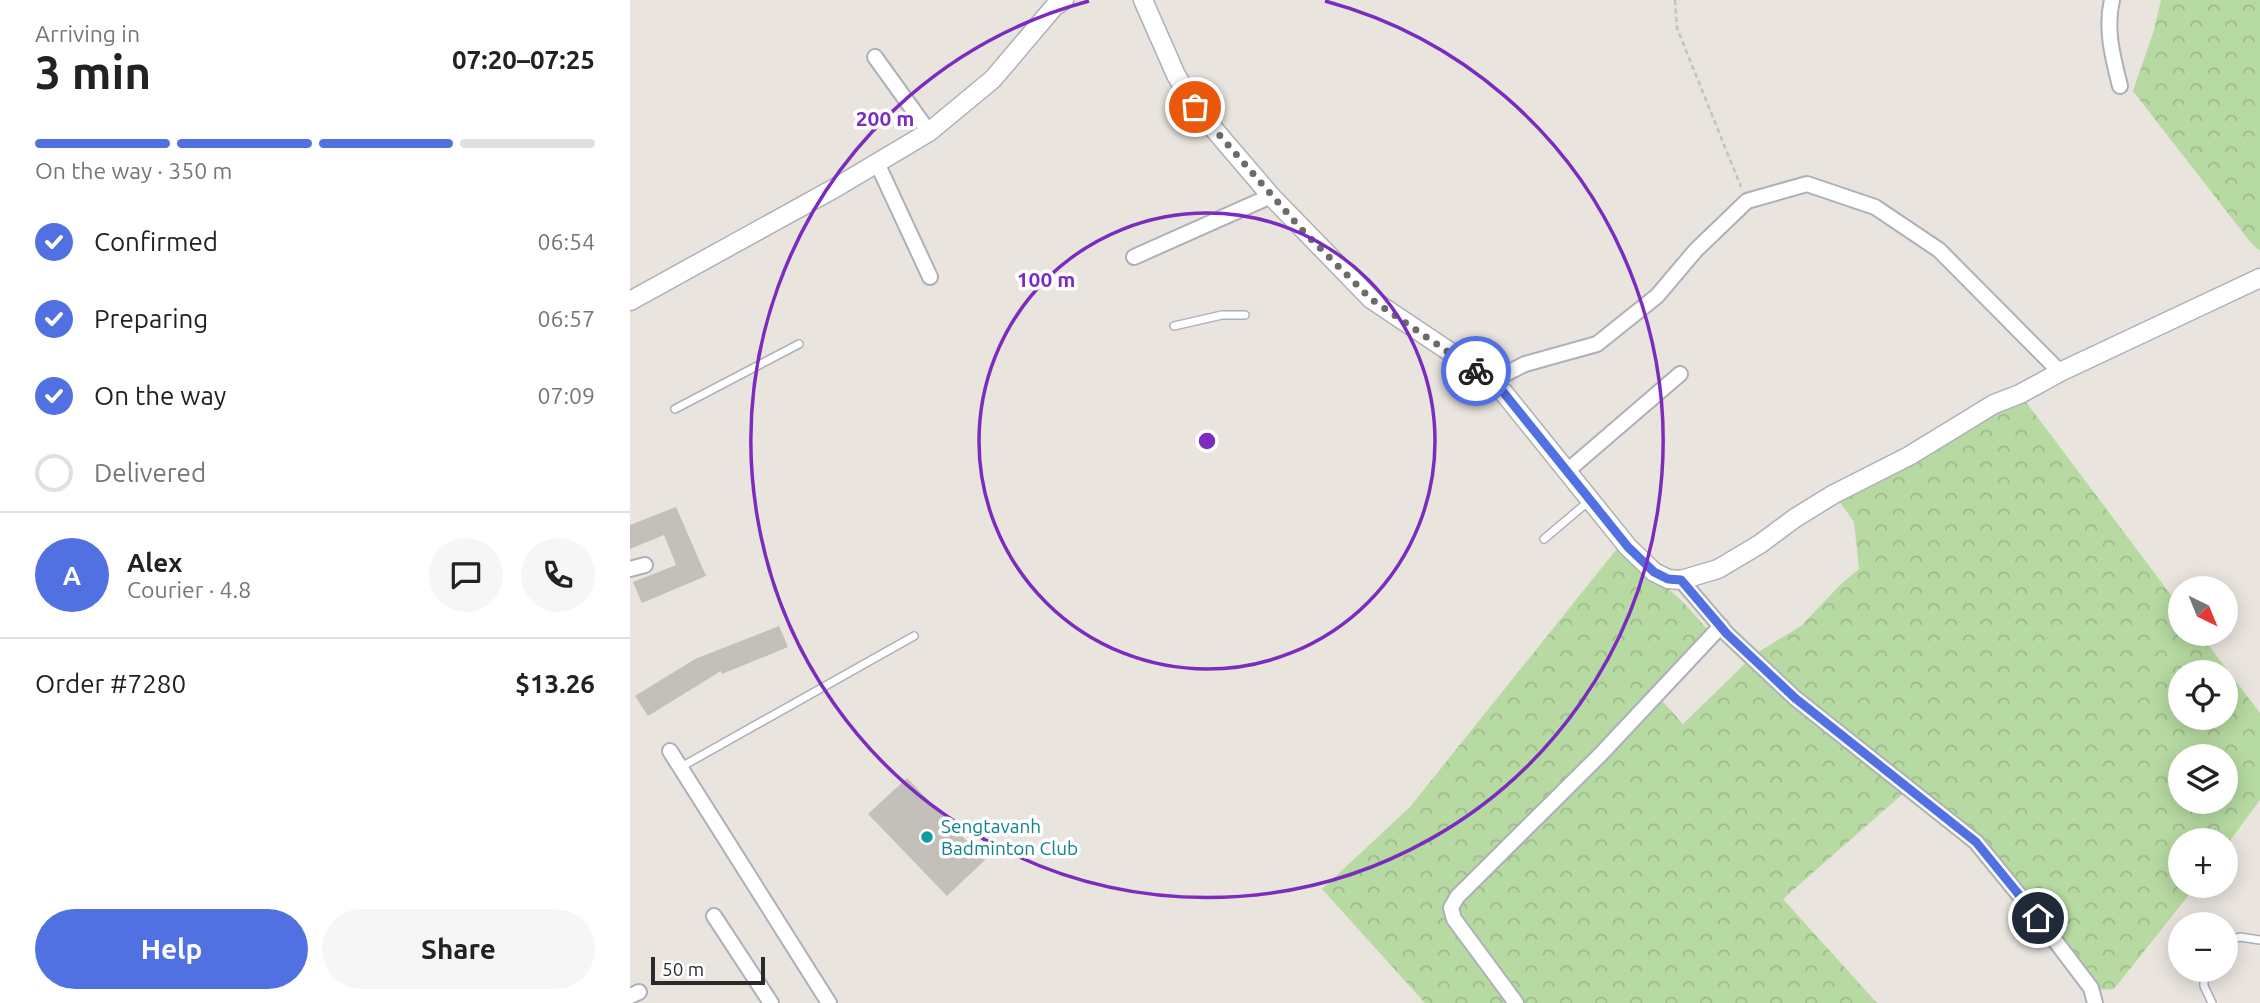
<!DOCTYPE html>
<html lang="en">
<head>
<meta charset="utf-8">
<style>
  :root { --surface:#fff; --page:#f6f6f6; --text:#222; --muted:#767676; --line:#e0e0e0; --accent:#5171e3 }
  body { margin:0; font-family:Ubuntu,sans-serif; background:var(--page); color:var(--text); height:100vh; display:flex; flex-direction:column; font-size:26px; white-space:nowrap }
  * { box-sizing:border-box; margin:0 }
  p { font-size:23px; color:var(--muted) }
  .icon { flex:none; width:38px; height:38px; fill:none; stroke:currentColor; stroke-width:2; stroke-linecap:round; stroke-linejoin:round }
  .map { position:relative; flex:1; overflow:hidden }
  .drawer { display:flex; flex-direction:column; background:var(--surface); width:630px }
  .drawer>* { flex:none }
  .needle { width:46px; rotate:137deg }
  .fabs { position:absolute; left:1538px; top:576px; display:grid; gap:14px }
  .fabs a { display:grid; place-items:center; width:70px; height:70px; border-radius:50%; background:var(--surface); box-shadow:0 4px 18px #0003; font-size:35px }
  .scale { position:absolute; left:21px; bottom:18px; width:114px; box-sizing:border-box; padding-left:7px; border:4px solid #2a2a2a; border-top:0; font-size:19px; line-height:24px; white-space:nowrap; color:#2a2a2a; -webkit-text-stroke:5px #fff; paint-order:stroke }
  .pin { position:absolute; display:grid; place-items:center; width:60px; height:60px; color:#fff; margin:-30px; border:4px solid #fff; border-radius:50%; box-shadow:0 2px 7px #0007 }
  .courier { position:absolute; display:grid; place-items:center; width:70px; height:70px; margin:-35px; border:5px solid #5171e3; border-radius:50%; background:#fff; color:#222; box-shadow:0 2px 9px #0007 }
  .overview em { font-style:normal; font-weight:600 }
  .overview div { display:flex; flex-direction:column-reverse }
  .overview { display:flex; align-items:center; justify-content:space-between; height:119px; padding:0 35px }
  h1 { font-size:46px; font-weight:600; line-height:52px }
  .bar { display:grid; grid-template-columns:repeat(4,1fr); gap:10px 7px; align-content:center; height:84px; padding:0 35px }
  .bar i { height:9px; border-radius:5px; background:var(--line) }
  .bar .selected { background:var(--accent) }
  .bar p { grid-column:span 4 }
  .line { display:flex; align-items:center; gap:18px; padding:0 35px; border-top:2px solid var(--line) }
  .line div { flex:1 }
  .round { display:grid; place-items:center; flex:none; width:74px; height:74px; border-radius:37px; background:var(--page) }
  ol { padding:0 35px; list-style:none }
  li { display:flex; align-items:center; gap:21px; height:77px }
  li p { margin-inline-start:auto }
  li .icon { padding:7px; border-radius:50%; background:var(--accent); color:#fff; stroke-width:4 }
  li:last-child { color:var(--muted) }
  li i { width:38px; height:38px; border:4px solid var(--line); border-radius:50% }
  .action { display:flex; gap:14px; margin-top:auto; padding:14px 35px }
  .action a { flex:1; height:80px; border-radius:42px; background:var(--accent); color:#fff; font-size:28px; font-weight:600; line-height:80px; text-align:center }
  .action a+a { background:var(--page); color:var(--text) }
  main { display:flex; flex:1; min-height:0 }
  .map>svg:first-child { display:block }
  .forest { fill:url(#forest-crowns); fill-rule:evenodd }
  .building { fill:#c3bfb9 }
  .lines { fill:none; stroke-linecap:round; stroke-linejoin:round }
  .service-casing { stroke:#aeb0b9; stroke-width:10 }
  .minor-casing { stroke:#aeb0b9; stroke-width:18 }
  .tertiary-casing { stroke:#aeb0b9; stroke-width:21 }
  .path { stroke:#c3c3c3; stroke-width:2.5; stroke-dasharray:5 3.5; stroke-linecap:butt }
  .service { stroke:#fff; stroke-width:7 }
  .minor { stroke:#fff; stroke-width:14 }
  .tertiary { stroke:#fff; stroke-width:18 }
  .done { stroke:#6d6b69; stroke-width:7; stroke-dasharray:0 12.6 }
  .route { stroke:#5171e3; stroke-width:9 }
  .ring { fill:none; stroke:#7b2cbf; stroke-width:3.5 }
  .culture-dot { fill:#0f9aa8; stroke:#fff; stroke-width:2.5 }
  .labels { text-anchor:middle; stroke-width:7; stroke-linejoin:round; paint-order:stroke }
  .culture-label { font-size:19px; fill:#0d838f; stroke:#fff; text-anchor:start }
  .centre { fill:#7b2cbf; stroke:#fff; stroke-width:3.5 }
  .ring-label { font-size:21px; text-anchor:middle; font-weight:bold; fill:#7b2cbf; stroke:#fff; stroke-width:7; stroke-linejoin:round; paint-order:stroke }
</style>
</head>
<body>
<main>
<section class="drawer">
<div class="overview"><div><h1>3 min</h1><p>Arriving in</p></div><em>07:20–07:25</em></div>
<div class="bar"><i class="selected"></i><i class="selected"></i><i class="selected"></i><i></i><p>On the way · 350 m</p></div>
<ol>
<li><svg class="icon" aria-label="check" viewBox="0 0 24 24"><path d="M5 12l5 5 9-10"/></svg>Confirmed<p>06:54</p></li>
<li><svg class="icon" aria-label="check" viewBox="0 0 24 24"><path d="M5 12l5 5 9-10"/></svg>Preparing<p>06:57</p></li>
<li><svg class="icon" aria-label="check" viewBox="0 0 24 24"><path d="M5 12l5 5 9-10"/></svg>On the way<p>07:09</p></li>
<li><i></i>Delivered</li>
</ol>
<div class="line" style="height:126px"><b class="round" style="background:var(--accent);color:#fff">A</b><div><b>Alex</b><p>Courier · 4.8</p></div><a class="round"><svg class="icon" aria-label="chat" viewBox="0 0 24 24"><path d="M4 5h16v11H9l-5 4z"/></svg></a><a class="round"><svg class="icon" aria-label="phone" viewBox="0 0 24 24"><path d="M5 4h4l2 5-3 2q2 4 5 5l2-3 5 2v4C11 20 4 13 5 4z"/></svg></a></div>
<div class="line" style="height:91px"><div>Order #7280</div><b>$13.26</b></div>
<div class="action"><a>Help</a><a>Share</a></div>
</section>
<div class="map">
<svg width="1630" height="1003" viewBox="0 0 1630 1003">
  <defs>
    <pattern id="forest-crowns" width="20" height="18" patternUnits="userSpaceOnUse" patternTransform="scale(1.75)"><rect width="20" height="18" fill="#b6daa1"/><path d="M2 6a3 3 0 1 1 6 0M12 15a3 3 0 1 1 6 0" fill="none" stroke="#9dbb8b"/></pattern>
  </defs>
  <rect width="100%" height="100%" fill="#eae4de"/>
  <path class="forest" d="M1531,0H1630V251L1621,243L1503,91L1524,30Z
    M1390,394L1550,607V634H1570L1630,713V800L1596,846V840H1550V886H1566L1484,989L1459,990L1345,843L1276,791L1153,899L1247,1003H795L692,889L780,807L990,545L1053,602L1077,629L1024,692L1053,724L1125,654L1171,626L1211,584L1229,569L1224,522L1204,494ZM1550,672H1596V718H1550ZM1550,756H1596V802H1550Z"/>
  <path class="building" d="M46,507L76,576L12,603L3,582L46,565L34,535L0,549V525Z
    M149,626L158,647L92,674L91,671L18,716L5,696L65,659Z
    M277,778L355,860L317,896L238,814Z"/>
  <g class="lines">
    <g class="service-casing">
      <path id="service" d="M544,326L592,315H615
        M45,409L169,344
        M914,539L959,501
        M51,767L284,636
        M1596,941L1610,937L1630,940
        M1574,970V986L1582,1003"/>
    </g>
    <g class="minor-casing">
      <path id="minor" d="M1482,0C1475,29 1483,58 1490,86
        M245,57L299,132
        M247,163L300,277
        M504,257L641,196
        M860,382L895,364L967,344L1027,296L1066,250L1117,201L1177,184L1245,207L1309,250L1430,372
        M936,472L1050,374
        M0,569L15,565
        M1051,580L1097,634L1165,698L1346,842L1408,918L1461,988L1465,1003
        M40,751L199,1003
        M84,916L141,1003
        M0,996L9,992
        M886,1003L824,919L821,908L827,897L971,754L1091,626"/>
    </g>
    <g class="tertiary-casing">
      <path id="tertiary" d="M513,0L546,75L565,107L641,196L741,299L838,364L874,393L998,547L1024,572L1038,579L1051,580L1088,569L1130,544L1165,518L1204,494L1279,456L1364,404L1390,394L1430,372L1630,278
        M0,301L205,188L299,132L363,79L424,7L434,0"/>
    </g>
    <path class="path" d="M1045,0L1047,28L1111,187"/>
    <use href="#service" class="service"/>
    <use href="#minor" class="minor"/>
    <use href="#tertiary" class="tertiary"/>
  </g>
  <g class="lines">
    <path class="done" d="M565,107L673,231L741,299L846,371"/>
    <path class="route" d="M846,371L874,393L998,547L1024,572L1038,579L1051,580L1097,634L1165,698L1346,842L1408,918"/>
  </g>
  <g class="ring">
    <circle cx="577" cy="441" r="228"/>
    <path d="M695 1A456 456 0 1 1 459 1"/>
  </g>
  <circle class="culture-dot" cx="297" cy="837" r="7"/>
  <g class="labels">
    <g class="culture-label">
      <text x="311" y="833">Sengtavanh<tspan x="311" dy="22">Badminton Club</tspan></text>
    </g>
  </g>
  <circle cx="577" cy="441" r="10" class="centre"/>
  <g class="ring-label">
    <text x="255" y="126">200 m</text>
    <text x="416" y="287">100 m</text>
  </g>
</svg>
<div class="fabs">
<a><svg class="needle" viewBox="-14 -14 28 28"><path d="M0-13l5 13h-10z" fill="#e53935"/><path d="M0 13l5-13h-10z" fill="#767676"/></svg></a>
<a><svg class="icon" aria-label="locate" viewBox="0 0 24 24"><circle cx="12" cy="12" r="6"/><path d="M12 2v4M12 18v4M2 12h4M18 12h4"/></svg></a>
<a><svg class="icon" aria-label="layers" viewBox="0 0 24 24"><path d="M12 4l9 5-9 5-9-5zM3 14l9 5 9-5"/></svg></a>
<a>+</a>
<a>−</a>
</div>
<div class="scale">50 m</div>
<div class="pin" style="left:565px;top:107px;background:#ea580c"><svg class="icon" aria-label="bag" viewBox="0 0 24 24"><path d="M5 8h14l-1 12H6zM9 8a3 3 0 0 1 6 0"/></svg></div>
<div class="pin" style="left:1408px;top:918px;background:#1f2937"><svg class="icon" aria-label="home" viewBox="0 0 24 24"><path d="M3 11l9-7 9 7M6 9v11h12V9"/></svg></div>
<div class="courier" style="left:846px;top:371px"><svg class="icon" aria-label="bike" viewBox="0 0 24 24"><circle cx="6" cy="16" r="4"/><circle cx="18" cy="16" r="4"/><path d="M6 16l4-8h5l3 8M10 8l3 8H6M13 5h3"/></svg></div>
</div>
</main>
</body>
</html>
